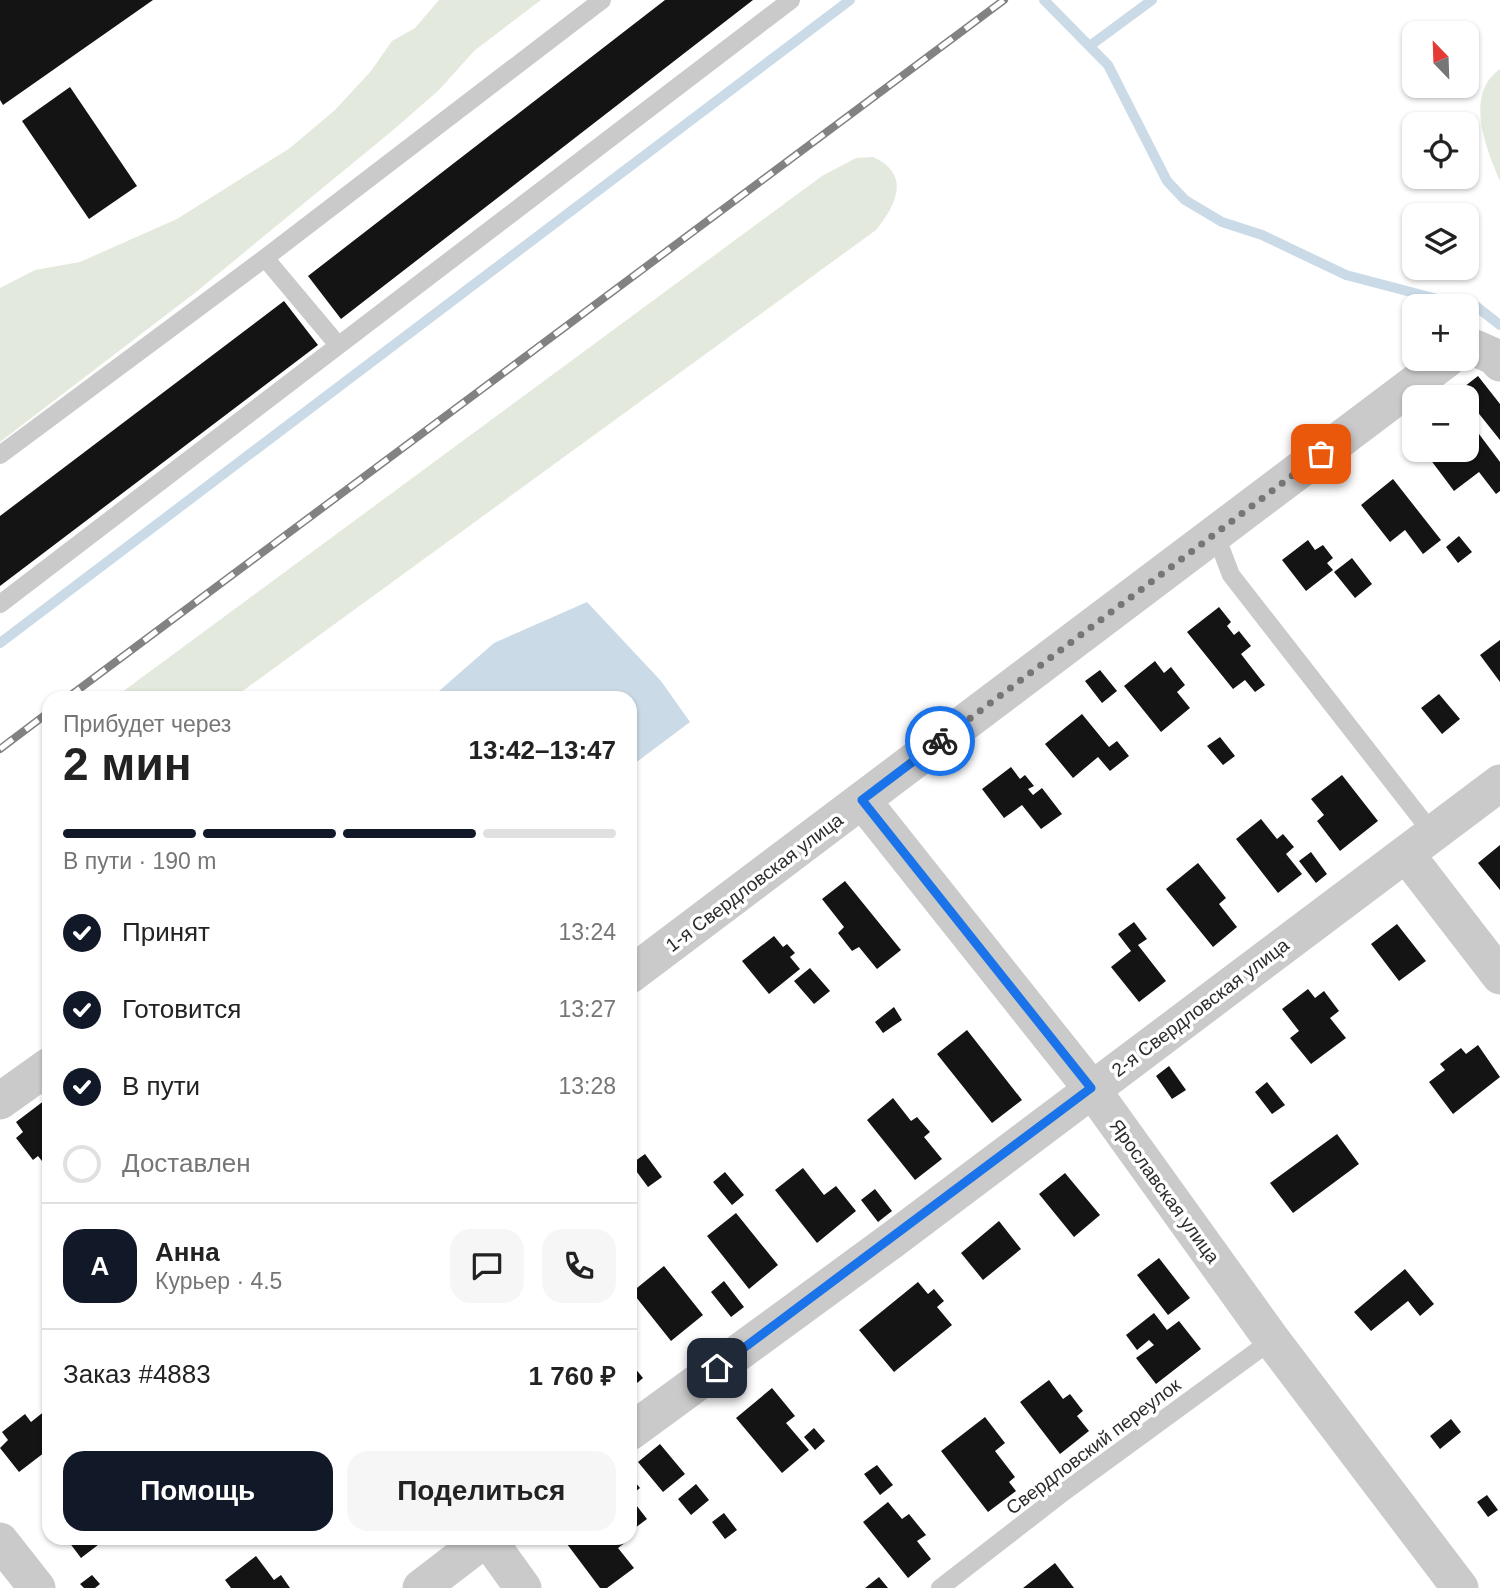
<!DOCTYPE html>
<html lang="ru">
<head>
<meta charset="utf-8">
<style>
  :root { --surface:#fff; --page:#f6f6f6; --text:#222; --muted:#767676; --line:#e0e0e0; --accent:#111827 }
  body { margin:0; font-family:Helvetica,sans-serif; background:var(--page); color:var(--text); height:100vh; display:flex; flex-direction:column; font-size:26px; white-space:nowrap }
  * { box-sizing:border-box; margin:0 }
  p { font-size:23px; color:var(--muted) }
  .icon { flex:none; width:38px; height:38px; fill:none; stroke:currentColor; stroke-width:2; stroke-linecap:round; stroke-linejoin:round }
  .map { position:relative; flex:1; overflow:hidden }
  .panel { position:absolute; left:42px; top:691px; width:595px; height:854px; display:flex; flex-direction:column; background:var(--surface); border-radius:21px; box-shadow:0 2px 5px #0004 }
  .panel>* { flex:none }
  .needle { width:46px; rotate:337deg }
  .controls { position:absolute; left:1402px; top:21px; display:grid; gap:14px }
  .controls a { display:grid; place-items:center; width:77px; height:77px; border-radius:14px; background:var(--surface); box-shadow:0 2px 5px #0004; font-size:35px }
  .pin { position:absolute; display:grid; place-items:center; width:60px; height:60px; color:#fff; margin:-30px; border-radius:14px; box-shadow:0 4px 10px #0006 }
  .courier { position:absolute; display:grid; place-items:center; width:70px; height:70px; margin:-35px; border:5px solid #1a73e8; border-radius:50%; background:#fff; color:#222; box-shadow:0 2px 9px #0007 }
  .summary em { font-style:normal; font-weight:700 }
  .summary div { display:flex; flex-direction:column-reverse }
  .summary { display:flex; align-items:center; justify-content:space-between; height:119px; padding:0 21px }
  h1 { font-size:46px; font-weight:700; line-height:52px }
  .bar { display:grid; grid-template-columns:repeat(4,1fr); gap:10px 7px; align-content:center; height:84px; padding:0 21px }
  .bar i { height:9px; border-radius:5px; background:var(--line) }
  .bar .selected { background:var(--accent) }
  .bar p { grid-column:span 4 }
  .line { display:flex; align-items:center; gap:18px; padding:0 21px; border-top:2px solid var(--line) }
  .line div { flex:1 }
  .round { display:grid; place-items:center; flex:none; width:74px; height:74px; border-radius:21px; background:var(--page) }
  ol { padding:0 21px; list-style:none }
  li { display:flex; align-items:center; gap:21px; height:77px }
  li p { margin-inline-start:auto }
  li .icon { padding:7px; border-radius:50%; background:var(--accent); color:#fff; stroke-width:4 }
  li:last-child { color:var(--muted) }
  li i { width:38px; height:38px; border:4px solid var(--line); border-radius:50% }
  .cta { display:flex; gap:14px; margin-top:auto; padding:14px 21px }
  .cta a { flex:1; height:80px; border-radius:21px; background:var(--accent); color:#fff; font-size:28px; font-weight:700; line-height:80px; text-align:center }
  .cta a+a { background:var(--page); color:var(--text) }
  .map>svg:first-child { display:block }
  .green { fill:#e3e9dc }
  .water { fill:#cadbe7 }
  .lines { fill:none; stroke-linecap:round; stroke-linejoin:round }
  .stream { stroke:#cadbe7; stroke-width:10 }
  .building { fill:#141414 }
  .service { stroke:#cacaca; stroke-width:18 }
  .minor { stroke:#cacaca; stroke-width:37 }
  .rail-casing { stroke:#828282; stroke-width:8 }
  .rail { stroke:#fff; stroke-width:5; stroke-dasharray:16; stroke-linecap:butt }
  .done { stroke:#767676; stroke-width:7; stroke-dasharray:0 12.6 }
  .route { stroke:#1a73e8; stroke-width:9 }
  .labels { text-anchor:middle; stroke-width:7; stroke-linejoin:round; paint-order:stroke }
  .street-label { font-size:19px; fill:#2d2d2d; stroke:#fff }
</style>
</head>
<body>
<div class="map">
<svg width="1500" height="1588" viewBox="0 0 1500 1588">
  <rect width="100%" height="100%" fill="#fff"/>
  <path class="green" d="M439,0H541L474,51L439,90L392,131L196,292L0,442V288L35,270L80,262L177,219L290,148L335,110L371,71L392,41L415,28Z
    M1500,69V181C1487,150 1463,95 1500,69Z
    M873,157C911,174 897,204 876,230L233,698H114L822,176L856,158Z"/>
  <path class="water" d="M587,602L661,681L690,722L630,767V698H431L494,643Z"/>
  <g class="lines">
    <path class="stream" d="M1044,0L1108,65L1167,181L1185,200L1222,222L1262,235L1346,275L1464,306
      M1091,45L1152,0
      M1466,307H1477L1500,325
      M0,643L850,0"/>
  </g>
  <path class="building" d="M0,0H153L3,105L0,100Z
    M665,0H753L341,319L308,276Z
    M70,87L137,186L89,219L22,121Z
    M284,301L318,345L0,586V516Z
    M1478,376L1500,404V440L1460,390Z
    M1473,426L1500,462V491L1496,494L1479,472L1454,491L1430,459L1442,450H1466V431Z
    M1393,479L1441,540L1423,554L1405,530L1390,542L1361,505Z
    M1459,536L1472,552L1458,563L1446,547Z
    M1308,540L1315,550L1323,545L1333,558L1327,563L1333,570L1306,591L1282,560Z
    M1352,558L1372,584L1355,598L1334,572Z
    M1219,607L1231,622L1227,626L1234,635L1239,631L1251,646L1241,654L1265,685L1255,692L1245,680L1233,689L1187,632Z
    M1500,640V682L1480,655Z
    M1155,661L1164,673L1171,667L1185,685L1177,692L1190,708L1161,732L1124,686Z
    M1100,670L1117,691L1102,703L1085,681Z
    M1439,694L1460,719L1442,734L1421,708Z
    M1082,714L1109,747L1117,741L1129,756L1110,771L1098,757L1073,778L1045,744Z
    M1220,737L1235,756L1223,765L1207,746Z
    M1011,767L1020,779L1025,775L1034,786L1028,789L1033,795L1042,788L1062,814L1041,829L1022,805L1004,818L982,789Z
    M1342,775L1378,821L1340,851L1317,821L1324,815L1311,799Z
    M1261,819L1277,839L1283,834L1294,847L1286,854L1302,874L1278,893L1236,839Z
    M1500,845V890L1478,863Z
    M1311,852L1327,874L1316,883L1299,861Z
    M1198,863L1226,898L1219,904L1237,927L1213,947L1166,889Z
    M845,881L901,950L877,969L859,947L852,951L838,933L844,927L822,899Z
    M1134,922L1147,939L1138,945L1166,981L1139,1002L1111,967L1131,951L1118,934Z
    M1397,924L1426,961L1399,981L1371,944Z
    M774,936L783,947L787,944L795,953L790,957L800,969L769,994L742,961Z
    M810,968L830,991L814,1004L794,981Z
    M1308,989L1315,998L1324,991L1339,1011L1330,1018L1346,1038L1311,1064L1290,1038L1299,1031L1282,1009Z
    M894,1007L902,1020L883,1033L875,1022Z
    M967,1030L1022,1100L992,1123L937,1054Z
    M1478,1045L1500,1077L1453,1114L1429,1082L1445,1070L1440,1064L1461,1048L1466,1054Z
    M1169,1066L1186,1090L1172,1099L1156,1076Z
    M1267,1082L1285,1105L1272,1114L1255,1092Z
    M49,1097V1170L38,1156L33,1160L16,1138L23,1132L16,1122Z
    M893,1098L911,1121L917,1117L930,1132L924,1137L942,1159L915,1180L867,1120Z
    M1337,1134L1359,1164L1293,1213L1270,1183Z
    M645,1154L662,1177L648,1187L631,1164Z
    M803,1168L824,1195L836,1186L856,1211L817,1243L775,1190Z
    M725,1172L744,1195L732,1205L713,1182Z
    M1065,1173L1100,1215L1074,1237L1039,1194Z
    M875,1189L892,1211L878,1222L861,1200Z
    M736,1213L778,1265L749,1289L707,1236Z
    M999,1221L1021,1249L983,1280L961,1253Z
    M1159,1258L1190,1298L1168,1315L1137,1275Z
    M664,1266L703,1315L671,1341L632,1292Z
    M1405,1269L1434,1304L1420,1316L1408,1301L1371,1331L1354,1312Z
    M724,1281L744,1307L731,1317L711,1292Z
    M918,1282L928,1294L934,1289L944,1301L937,1307L952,1325L894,1372L859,1330Z
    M1154,1313L1167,1330L1179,1321L1201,1349L1156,1384L1136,1358L1154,1345L1149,1340L1137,1350L1126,1335Z
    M630,1362L643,1378L630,1389Z
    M1049,1380L1063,1399L1070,1394L1083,1411L1077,1416L1089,1431L1060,1454L1020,1402Z
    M772,1388L795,1416L786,1423L809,1450L782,1473L736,1418Z
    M46,1410L49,1414V1449L19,1472L0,1448L8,1440L2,1432L25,1414L31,1422Z
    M985,1417L1005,1443L995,1451L1015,1477L1009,1482L1016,1491L988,1512L941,1451Z
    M1451,1419L1461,1432L1440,1449L1430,1436Z
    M814,1428L825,1441L815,1450L804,1437Z
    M660,1444L685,1474L663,1492L638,1462Z
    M877,1465L893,1485L880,1495L864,1474Z
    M630,1476L640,1488L630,1496Z
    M696,1484L709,1500L691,1515L678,1499Z
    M1487,1495L1498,1510L1488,1517L1477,1502Z
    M633,1501L647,1519L635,1528L630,1521V1503Z
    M888,1502L902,1519L909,1514L926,1535L917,1541L931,1559L908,1578L863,1522Z
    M724,1513L737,1530L725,1539L712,1522Z
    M66,1538H107L81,1558Z
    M575,1538H623L626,1542L618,1548L634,1568L607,1588H600L567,1544Z
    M256,1556L274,1580L281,1575L290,1588H231L225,1580Z
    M1055,1563L1074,1588H1023Z
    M92,1575L100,1584L95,1588H84L80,1584Z
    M879,1577L888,1588H865Z"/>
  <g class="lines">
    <path class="service" d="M265,258L338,345
      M0,455L265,258L602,0
      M1215,533L1231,575L1433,834
      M0,604L791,0
      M940,1588L1064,1492L1272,1340"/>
    <path class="minor" d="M1466,351L1475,348L1495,357L1500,363
      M862,800L1091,1088L1272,1340L1460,1588
      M1406,854L1500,976
      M630,975L1447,359
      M0,1101L49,1066
      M630,1432L891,1241L1500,783
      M487,1538L523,1588
      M0,1541L37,1588
      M421,1588L486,1538"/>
    <g class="rail-casing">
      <path id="rail" d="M67,698L1004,0
        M0,749L49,712"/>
    </g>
    <use href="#rail" class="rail"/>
  </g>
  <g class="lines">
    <path class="done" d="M940,741L1321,454"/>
    <path class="route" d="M717,1368L1091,1088L862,800L940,741"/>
  </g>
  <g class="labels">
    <g class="street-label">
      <text transform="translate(754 882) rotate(-37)" y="7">1-я Свердловская улица</text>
      <text transform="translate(1200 1007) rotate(-37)" y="7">2-я Свердловская улица</text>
      <text transform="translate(1165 1191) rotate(54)" y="7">Ярославская улица</text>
      <text transform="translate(1093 1446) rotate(-37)" y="7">Свердловский переулок</text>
    </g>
  </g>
</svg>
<div class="controls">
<a><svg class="needle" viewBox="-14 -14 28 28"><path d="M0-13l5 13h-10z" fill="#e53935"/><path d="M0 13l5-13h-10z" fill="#767676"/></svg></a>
<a><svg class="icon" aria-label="locate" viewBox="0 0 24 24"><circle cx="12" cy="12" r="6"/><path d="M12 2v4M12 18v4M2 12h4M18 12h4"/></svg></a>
<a><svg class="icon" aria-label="layers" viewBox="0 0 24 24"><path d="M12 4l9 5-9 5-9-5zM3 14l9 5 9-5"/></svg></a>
<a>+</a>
<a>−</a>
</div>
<div class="pin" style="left:1321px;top:454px;background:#ea580c"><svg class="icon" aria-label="bag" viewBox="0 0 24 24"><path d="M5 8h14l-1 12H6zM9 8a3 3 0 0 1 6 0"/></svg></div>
<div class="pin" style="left:717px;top:1368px;background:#1f2937"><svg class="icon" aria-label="home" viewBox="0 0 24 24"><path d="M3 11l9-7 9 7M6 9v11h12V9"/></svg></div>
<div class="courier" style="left:940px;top:741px"><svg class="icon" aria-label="bike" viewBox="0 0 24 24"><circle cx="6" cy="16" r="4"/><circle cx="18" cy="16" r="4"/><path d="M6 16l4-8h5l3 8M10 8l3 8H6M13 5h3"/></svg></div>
<section class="panel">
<div class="summary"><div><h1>2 мин</h1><p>Прибудет через</p></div><em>13:42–13:47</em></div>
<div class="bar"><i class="selected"></i><i class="selected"></i><i class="selected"></i><i></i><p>В пути · 190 m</p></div>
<ol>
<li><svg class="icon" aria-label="check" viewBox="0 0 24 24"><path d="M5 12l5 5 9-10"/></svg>Принят<p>13:24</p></li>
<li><svg class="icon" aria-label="check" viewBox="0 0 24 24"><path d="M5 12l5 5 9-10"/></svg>Готовится<p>13:27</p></li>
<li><svg class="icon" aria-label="check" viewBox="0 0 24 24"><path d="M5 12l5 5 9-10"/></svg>В пути<p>13:28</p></li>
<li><i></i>Доставлен</li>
</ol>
<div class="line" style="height:126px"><b class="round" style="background:var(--accent);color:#fff">А</b><div><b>Анна</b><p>Курьер · 4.5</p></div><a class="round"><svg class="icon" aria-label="chat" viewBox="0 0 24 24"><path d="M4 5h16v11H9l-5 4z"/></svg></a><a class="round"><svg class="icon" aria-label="phone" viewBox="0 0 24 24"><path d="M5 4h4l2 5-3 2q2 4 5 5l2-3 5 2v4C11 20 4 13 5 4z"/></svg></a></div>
<div class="line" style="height:91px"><div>Заказ #4883</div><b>1 760 ₽</b></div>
<div class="cta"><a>Помощь</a><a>Поделиться</a></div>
</section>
</div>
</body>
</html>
